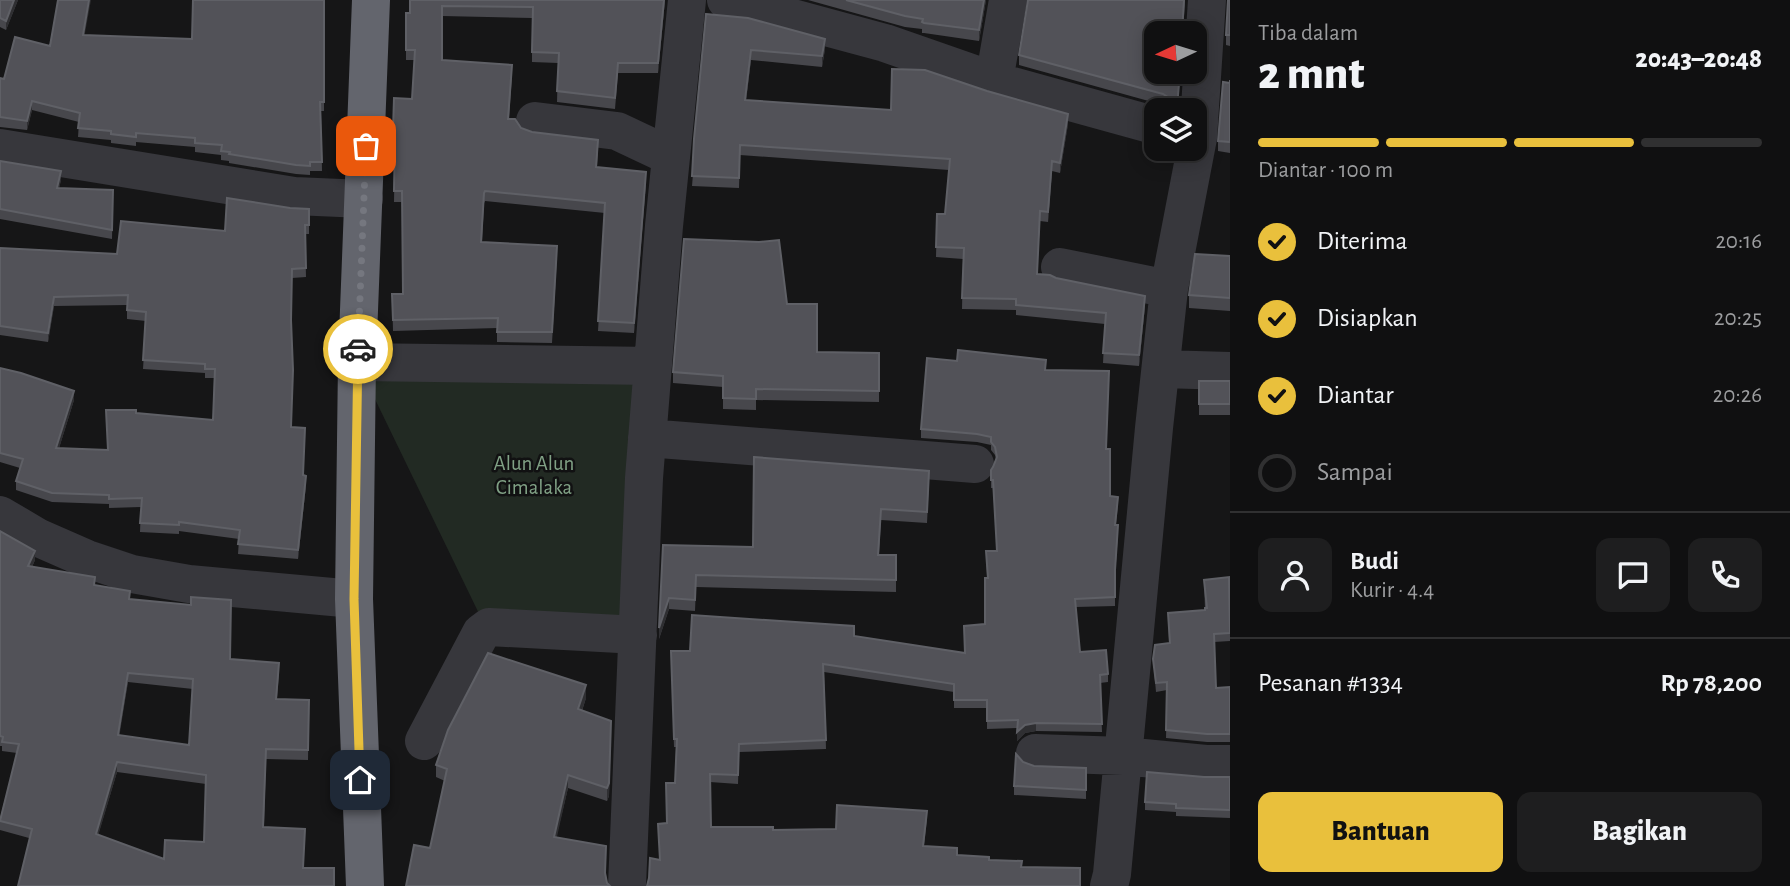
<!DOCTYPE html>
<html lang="id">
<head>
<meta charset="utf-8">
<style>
  :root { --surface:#101011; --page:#1e1e1f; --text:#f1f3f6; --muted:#9c9d9f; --line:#303031; --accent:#e9c03c }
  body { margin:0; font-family:"Alegreya Sans",sans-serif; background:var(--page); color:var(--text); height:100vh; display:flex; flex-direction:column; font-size:26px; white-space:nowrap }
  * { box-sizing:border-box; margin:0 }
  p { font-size:23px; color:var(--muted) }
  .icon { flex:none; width:38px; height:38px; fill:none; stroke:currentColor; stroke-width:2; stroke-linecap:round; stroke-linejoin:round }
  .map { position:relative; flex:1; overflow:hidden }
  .sheet { display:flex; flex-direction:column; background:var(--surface); width:560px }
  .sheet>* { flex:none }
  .needle { width:46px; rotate:266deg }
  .tools { position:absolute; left:1144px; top:21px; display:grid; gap:14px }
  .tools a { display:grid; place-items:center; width:63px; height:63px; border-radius:14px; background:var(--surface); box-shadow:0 4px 18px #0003,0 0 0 2px var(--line); font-size:35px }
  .pin { position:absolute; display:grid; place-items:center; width:60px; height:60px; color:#fff; margin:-30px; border-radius:14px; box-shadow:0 4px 10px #0006 }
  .courier { position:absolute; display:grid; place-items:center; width:70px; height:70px; margin:-35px; border:5px solid #e9c03c; border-radius:50%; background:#fff; color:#222; box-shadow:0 2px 9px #0007 }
  .headline em { font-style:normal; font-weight:800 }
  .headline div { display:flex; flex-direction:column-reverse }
  .headline { display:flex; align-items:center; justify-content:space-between; height:119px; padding:0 28px }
  h1 { font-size:46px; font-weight:800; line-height:52px }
  .bar { display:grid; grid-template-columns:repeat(4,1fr); gap:10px 7px; align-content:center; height:84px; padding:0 28px }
  .bar i { height:9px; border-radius:5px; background:var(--line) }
  .bar .on { background:var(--accent) }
  .bar p { grid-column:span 4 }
  .line { display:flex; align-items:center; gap:18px; padding:0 28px; border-top:2px solid var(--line) }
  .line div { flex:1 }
  .round { display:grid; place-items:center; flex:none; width:74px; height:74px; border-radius:14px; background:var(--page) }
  ol { padding:0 28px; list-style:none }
  li { display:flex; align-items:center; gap:21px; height:77px }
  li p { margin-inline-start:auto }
  li .icon { padding:7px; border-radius:50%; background:var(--accent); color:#111; stroke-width:4 }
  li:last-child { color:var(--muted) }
  li i { width:38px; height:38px; border:4px solid var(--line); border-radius:50% }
  .primary-button { display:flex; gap:14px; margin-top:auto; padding:14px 28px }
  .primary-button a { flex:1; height:80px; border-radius:14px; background:var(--accent); color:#111; font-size:28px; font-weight:800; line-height:80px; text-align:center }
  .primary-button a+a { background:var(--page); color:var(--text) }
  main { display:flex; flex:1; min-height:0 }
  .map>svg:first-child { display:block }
  .green { fill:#222a23 }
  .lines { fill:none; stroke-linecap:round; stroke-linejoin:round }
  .minor { stroke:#37373c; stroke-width:38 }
  .highway { stroke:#63656d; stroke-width:38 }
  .wall { fill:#47474c; fill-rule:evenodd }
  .shaded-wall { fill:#2f2f32 }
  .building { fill:#525258; stroke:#5f6066; stroke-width:2; fill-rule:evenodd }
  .done { stroke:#75777f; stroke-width:7; stroke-dasharray:0 12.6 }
  .route { stroke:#e9c03c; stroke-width:9 }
  .labels { text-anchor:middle; stroke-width:5; stroke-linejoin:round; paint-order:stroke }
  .park-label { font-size:21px; fill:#80a185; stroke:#111112 }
</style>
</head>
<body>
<main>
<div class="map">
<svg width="1230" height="886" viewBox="0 0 1230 886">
  <rect width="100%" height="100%" fill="#161617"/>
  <path class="green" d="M357,362L653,366L638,635L486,628Z"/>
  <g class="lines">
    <path class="minor" d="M726,0L885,43L994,81L1008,0
      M994,81L1157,126
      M535,121L617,131L670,156
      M0,148L294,196L364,199
      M1060,267L1169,289
      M357,362L653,366
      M1161,369L1230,371
      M647,438L975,464
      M0,515L39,538L87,559L132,574L189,584L354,599
      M424,741L481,633L489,627L638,635
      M1035,753L1123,756L1206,764H1230
      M627,886L644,478L664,226L687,0
      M1109,886L1112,874L1154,428L1169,289L1198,138L1207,0"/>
    <path class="highway" d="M365,886L354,599L357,362L371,0"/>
  </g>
  <path class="wall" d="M0,0H18L6,30L0,27Z
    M324,0V111H321L322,171H310V175L296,174L229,163V161L221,160V155L195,152V147L136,142V146L111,143V140L78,137L79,122L32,110L27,130L0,127V78L4,79L50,46L84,35L192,39Z
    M410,0H665L658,73H618L615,109L557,102L558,63L532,62V18L442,16V60L512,75L509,119L521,128L532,132L598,151L597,167L646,182L634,333L598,331L605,213L485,201L484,203L482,243L557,257L552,343L497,342V328L393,331L392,294H403L402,202H394L395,140H393V130L412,99L414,60H406V13H410Z
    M808,0H986L979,41L924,33H922V29L905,27Z
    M1185,0L1183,33H1157L1180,72L1178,110H1172L1163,105L1019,65V55Z
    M1230,0V46L1226,45V35Z
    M706,14L825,49L822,67L751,60L746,100L1068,124L1060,173L1052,171L1048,222L1040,221L1037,274L1056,278L1145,306L1139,366L1103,363L1105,324L1016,315V310L962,309L963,259L936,257L937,214H945L949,170L740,155L739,188L692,186Z
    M1230,80V153L1218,151V141Z
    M0,161L61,180L59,188L113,190L112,239L0,219Z
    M290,208L309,209V234H305L306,277L292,278L291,323V427L306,485L298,559L238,554L239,539L179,531V534L140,532L141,507L109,508V504L52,502L16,490V481L20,468L0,462V368L74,400L59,448L107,450L136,413L213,420L214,378H205V373L143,369L146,321L127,319V305L54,306L48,342L0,335V248L117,254L225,231Z
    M1230,256V311L1189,308V295Z
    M787,304L817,352L879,353V402L756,400V410L723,409V387L673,383V372Z
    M1046,370L1107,449L1110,496L1118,505L1116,525L1118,534L1115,577V606L1076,607L1080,652L1108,674V682L1100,683L1102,732L1036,731L1025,733L1017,741V728L987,729V708H954V692L824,672L826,749L739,752L738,784L710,782L711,827L773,830L836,829L927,819L924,846L660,860L658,824L667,823L675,783L676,747H674L671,651H690L854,636L965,653L985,624L987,578L986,551H997L993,488H991V470L993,467L996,460L995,455L991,450V445L977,442L921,438V429Z
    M1199,381H1230V415H1199Z
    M929,482L927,523L881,520L879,555H896V592L696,587L695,611L669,609L659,639L663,545L753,547Z
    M0,531L35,560L32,567L95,585L130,599L230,659L279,673L277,699L309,700L308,760L266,759L264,827L304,868L334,886L29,838L0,830V818L17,753L2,751V746H0ZM128,682L193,689L189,745L119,735ZM117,772L206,784L204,842L164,859L98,835Z
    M1204,580L1230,589V641L1214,642L1216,688L1230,687V742H1207L1166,738L1167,690L1156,692L1153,659L1169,643L1168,613L1205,610Z
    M586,698L582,711L611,734L609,796L607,801L568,788L556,838L606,875L607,883L430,848L445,781L436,777V765Z
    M1023,762L1034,766L1086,768V799L1014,795V786Z
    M1204,777H1230V818L1176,816V812L1145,810V802Z"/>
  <path class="shaded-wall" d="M14,0H18L6,30V21Z
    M89,0H91L83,44V35Z
    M664,0H665L658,73V63Z
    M984,0H986L979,41V30Z
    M825,39V49L822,67V56Z
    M751,50V60L745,111V100Z
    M32,101V110L27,130V121Z
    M1068,114V124L1060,173V163Z
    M1052,161V171L1048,222V212Z
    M61,171V180L57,197V188Z
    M646,172V182L634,333V323Z
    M1145,296V306L1139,366V355Z
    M54,297V306L48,342V333Z
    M74,391V400L56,458V448Z
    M306,476V485L298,559V550Z
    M35,551V560L28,575V566Z
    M669,598V609L659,639V628Z
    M128,673V682L118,745V735Z
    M586,685V698L578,722V709Z
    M611,721L609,796L607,801V788Z
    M1036,723V731L1025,733L1017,741V732L1025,725Z
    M117,762V772L96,843V834Z
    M568,775V788L554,850V837Z"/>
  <path class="building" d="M0,0H14L6,21L0,18Z
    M58,0H89L83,35L192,39L193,0H324V102H320L322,162H310V166L296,165L229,154L230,152L221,151L222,145L195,143V138L136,133V137L111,134V131L78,128L80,113L32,101L27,121L0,117V78L4,79L15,37L50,46Z
    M410,0H664L658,63H618L615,98L557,91L559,53L532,52L533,7L442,6V60L512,65L508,119H515L521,128L532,132L598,140L596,167L646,172L634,323L598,321L605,203L485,191L484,193L481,242L557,246L552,332H497L498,318L393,320L392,294H403L402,191H394L395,130H393L394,98L412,99L415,50H406V13H410Z
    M846,0H984L979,30L924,23L922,22L923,19L905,16Z
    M1028,0H1184L1182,33H1157V72H1180L1177,107L1172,100L1163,94L1019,55Z
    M1228,0H1230V35H1226Z
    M706,14L748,18L825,39L822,56L751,50L745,100L891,110L892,69L925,70L987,91L1068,114L1060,163L1052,161L1048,212L1040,211L1037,274L1050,275L1056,278L1145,296L1139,355L1103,353L1106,313L1016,305V299L962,298L964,248L936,247L937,214H945L950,159L740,145L739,178L692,176L694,139Z
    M1230,80V142L1218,141L1223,82L1230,83Z
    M0,161L61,171L57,188L113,190L112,230L0,209Z
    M227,198L290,208L309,209V225H305L306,268L292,269L291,320L293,370L291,427L305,428L303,475L306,476L298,550L238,544L240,530L179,522V525L140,523L142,498L109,499V495L52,493L16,481L23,459L0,453V368L21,373L74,391L56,448L108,450L106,410H136V413L213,420L215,369H205V364L143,360L146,312L127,310L128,295L54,297L48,333L0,326V248L117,254L121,221L225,231Z
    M684,239L759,242L779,240L787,304H817V352L879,353V391L756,389V399L723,398V376L673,372Z
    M1195,254L1230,256V298L1189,295Z
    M958,350L1046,360L1045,370L1109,371L1106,449H1110V496L1118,497L1115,525H1118L1115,570V597L1075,599L1080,652L1106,650L1108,674L1100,675L1102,724L1036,723L1025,725L1017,732L1018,720L987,721V700H954V684L823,664L826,740L739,744L738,775L710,774L711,827H773V830L836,829L837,805L927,811L923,846L957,848V855L989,857V860L1022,861L1021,867L1080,868V886H647L649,878L650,858L660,860L658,824L667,823L666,783H675L677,739H674L671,651H690L692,615L854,626V636L965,653L964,626L985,624V578H988L986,551H997L993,480H991V470L993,467L997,457L995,447L991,442V437L977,434L921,429L927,358L957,361Z
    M1199,381H1230V404H1199Z
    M754,457L929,471L927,512L881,509L878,555H896V580L696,575L695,600L669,598L659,628L663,545L753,547Z
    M0,531L35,551L28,566L95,577L94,585L130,591L129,599L191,605V597L231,600L230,659L279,663L276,699L309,700L308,750L266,749L263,827L305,829L303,868H334V886H18L32,829L0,821L19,744L2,742L3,737L0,736ZM128,673L193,679L189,745L118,735ZM117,762L206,775L204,842L165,840L164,859L96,834Z
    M1229,577L1230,633L1214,634L1216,688L1230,687V734H1207L1166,730L1167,682L1156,683L1153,659L1155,645L1170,643L1168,613L1205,610V608H1207L1204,580Z
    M488,653L586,685L578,709L611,721L609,783L607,788L568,775L554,837L606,846L605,873L607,883L610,886H406L414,845L430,848L447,769L436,765L448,730Z
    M1016,754L1023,762L1034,766L1086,768V790L1014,786Z
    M1147,772L1204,777H1230V810L1176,808V804L1145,802Z"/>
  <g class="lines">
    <path class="done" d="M358,349L366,146"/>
    <path class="route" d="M358,349L354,599L360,780"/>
  </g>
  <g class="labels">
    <g class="park-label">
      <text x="534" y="470">Alun Alun<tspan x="534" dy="24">Cimalaka</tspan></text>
    </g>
  </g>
</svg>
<div class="tools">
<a><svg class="needle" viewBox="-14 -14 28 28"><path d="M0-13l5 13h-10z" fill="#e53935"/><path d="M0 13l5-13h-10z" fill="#9c9d9f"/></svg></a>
<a><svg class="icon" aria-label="layers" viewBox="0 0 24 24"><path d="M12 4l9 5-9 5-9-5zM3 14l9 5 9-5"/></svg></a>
</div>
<div class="pin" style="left:366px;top:146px;background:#ea580c"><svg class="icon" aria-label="bag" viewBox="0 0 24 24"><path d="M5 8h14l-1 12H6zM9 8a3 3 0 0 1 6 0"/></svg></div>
<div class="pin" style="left:360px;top:780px;background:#1f2937"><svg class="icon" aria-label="home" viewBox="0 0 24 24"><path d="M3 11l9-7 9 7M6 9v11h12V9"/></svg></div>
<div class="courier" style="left:358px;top:349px"><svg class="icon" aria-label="car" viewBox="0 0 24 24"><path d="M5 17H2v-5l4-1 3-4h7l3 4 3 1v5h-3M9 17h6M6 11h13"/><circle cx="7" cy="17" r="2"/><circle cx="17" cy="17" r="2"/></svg></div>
</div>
<section class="sheet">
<div class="headline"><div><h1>2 mnt</h1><p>Tiba dalam</p></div><em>20:43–20:48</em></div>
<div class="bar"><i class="on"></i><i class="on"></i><i class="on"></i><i></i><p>Diantar · 100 m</p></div>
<ol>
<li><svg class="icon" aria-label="check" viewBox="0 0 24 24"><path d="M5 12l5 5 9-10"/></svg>Diterima<p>20:16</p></li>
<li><svg class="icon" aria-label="check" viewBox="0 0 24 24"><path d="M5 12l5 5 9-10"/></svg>Disiapkan<p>20:25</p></li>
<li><svg class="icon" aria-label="check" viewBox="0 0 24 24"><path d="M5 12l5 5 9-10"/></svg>Diantar<p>20:26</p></li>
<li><i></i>Sampai</li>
</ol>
<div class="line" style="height:126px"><a class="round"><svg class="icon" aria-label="person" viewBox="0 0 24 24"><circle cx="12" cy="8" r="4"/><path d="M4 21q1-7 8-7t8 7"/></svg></a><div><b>Budi</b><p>Kurir · 4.4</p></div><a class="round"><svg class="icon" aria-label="chat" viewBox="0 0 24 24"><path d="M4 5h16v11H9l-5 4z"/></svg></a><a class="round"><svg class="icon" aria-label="phone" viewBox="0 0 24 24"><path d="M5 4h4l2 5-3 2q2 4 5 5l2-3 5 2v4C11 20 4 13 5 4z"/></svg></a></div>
<div class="line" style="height:91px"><div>Pesanan #1334</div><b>Rp 78,200</b></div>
<div class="primary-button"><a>Bantuan</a><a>Bagikan</a></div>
</section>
</main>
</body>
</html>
